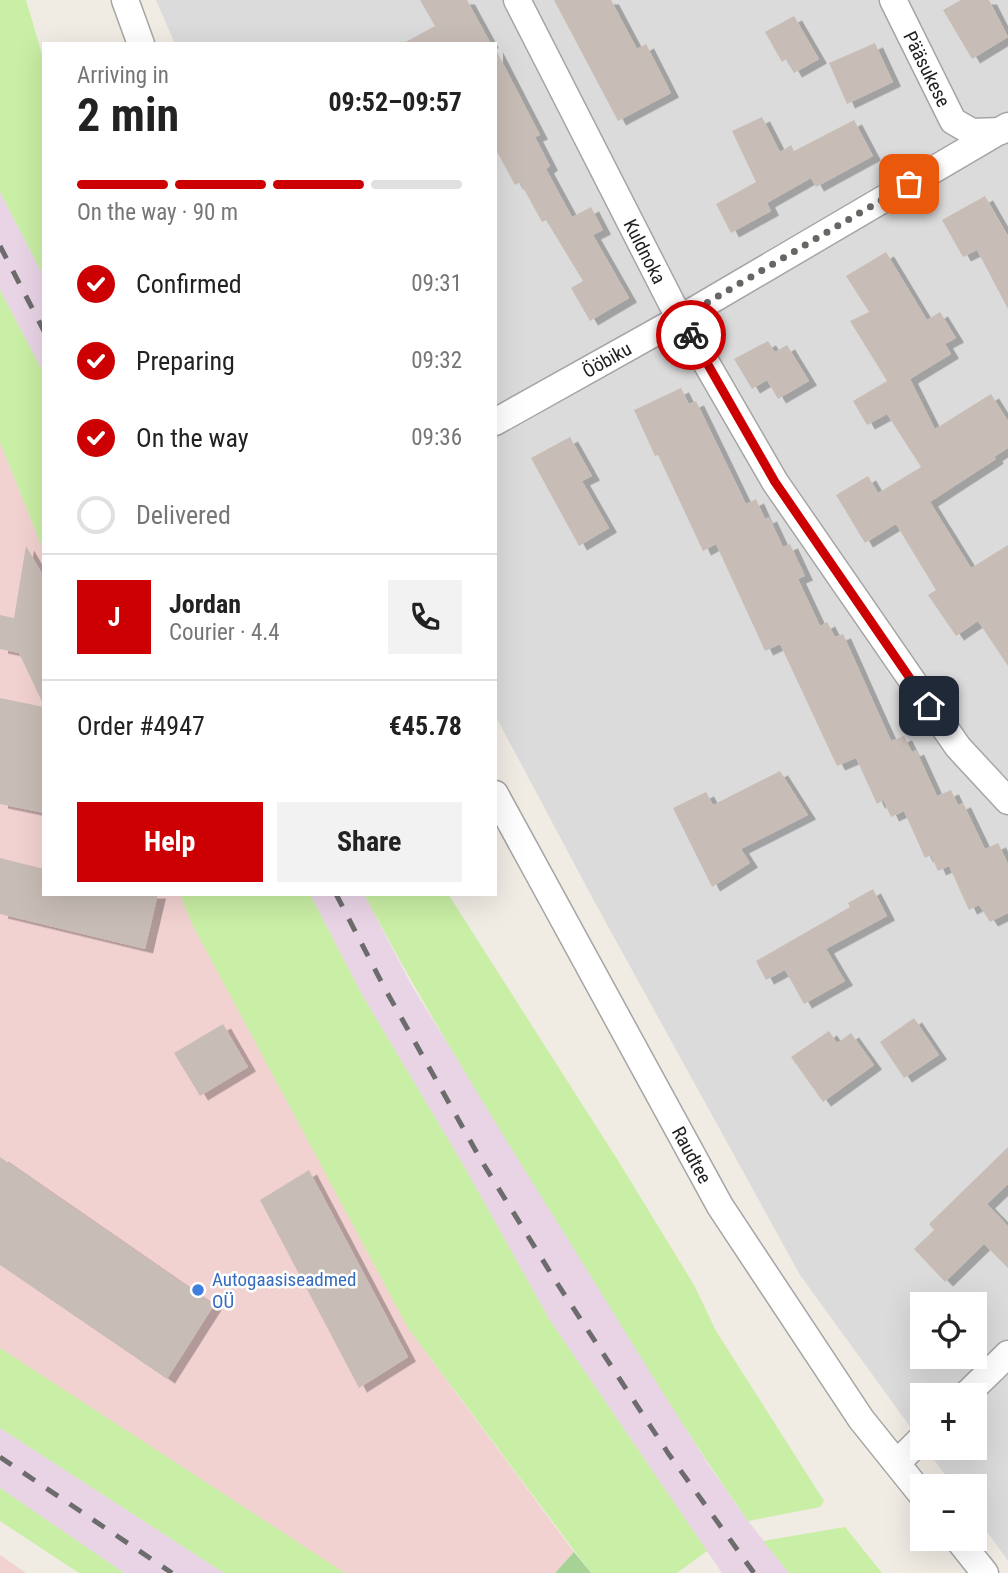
<!DOCTYPE html>
<html lang="en">
<head>
<meta charset="utf-8">
<style>
  :root { --surface:#fff; --page:#f2f2f2; --text:#222; --muted:#767676; --line:#e0e0e0; --accent:#cc0002 }
  body { margin:0; font-family:"Roboto Condensed",sans-serif; background:var(--page); color:var(--text); height:100vh; display:flex; flex-direction:column; font-size:26px; white-space:nowrap }
  * { box-sizing:border-box; margin:0 }
  p { font-size:23px; color:var(--muted) }
  .icon { flex:none; width:38px; height:38px; fill:none; stroke:currentColor; stroke-width:2; stroke-linecap:round; stroke-linejoin:round }
  .map { position:relative; flex:1; overflow:hidden }
  .panel { position:absolute; left:42px; top:42px; width:455px; height:854px; display:flex; flex-direction:column; background:var(--surface); border-radius:0px; box-shadow:0 7px 28px #0002 }
  .panel>* { flex:none }
  .controls { position:absolute; left:910px; top:1292px; display:grid; gap:14px }
  .controls a { display:grid; place-items:center; width:77px; height:77px; border-radius:0px; background:var(--surface); box-shadow:0 7px 28px #0002; font-size:35px }
  .pin { position:absolute; display:grid; place-items:center; width:60px; height:60px; color:#fff; margin:-30px; border-radius:14px; box-shadow:0 4px 10px #0006 }
  .courier { position:absolute; display:grid; place-items:center; width:70px; height:70px; margin:-35px; border:5px solid #cc0002; border-radius:50%; background:#fff; color:#222; box-shadow:0 2px 9px #0007 }
  .head em { font-style:normal; font-weight:700 }
  .head div { display:flex; flex-direction:column-reverse }
  .head { display:flex; align-items:center; justify-content:space-between; height:119px; padding:0 35px }
  h1 { font-size:46px; font-weight:700; line-height:52px }
  .bar { display:grid; grid-template-columns:repeat(4,1fr); gap:10px 7px; align-content:center; height:84px; padding:0 35px }
  .bar i { height:9px; border-radius:5px; background:var(--line) }
  .bar .on { background:var(--accent) }
  .bar p { grid-column:span 4 }
  .line { display:flex; align-items:center; gap:18px; padding:0 35px; border-top:2px solid var(--line) }
  .line div { flex:1 }
  .round { display:grid; place-items:center; flex:none; width:74px; height:74px; border-radius:0px; background:var(--page) }
  ol { padding:0 35px; list-style:none }
  li { display:flex; align-items:center; gap:21px; height:77px }
  li p { margin-inline-start:auto }
  li .icon { padding:7px; border-radius:50%; background:var(--accent); color:#fff; stroke-width:4 }
  li:last-child { color:var(--muted) }
  li i { width:38px; height:38px; border:4px solid var(--line); border-radius:50% }
  .action { display:flex; gap:14px; margin-top:auto; padding:14px 35px }
  .action a { flex:1; height:80px; border-radius:0px; background:var(--accent); color:#fff; font-size:28px; font-weight:700; line-height:80px; text-align:center }
  .action a+a { background:var(--page); color:var(--text) }
  .map>svg:first-child { display:block }
  .residential { fill:#dcdbdb; fill-rule:evenodd }
  .commercial { fill:#f2d2d1 }
  .industrial { fill:#e9d4e6 }
  .grass { fill:#c9eea5 }
  .forest { fill:#a7d295 }
  .building { fill:#c8bdb6; filter:url(#shadow) }
  .lines { fill:none; stroke-linecap:round; stroke-linejoin:round }
  .street-casing { stroke:#a5a5a5; stroke-width:29 }
  .street { stroke:#fff; stroke-width:26 }
  .rail { stroke:#6c6c6c; stroke-width:5; stroke-dasharray:14 14; stroke-linecap:butt }
  .done { stroke:#686663; stroke-width:7; stroke-dasharray:0 12.6 }
  .route { stroke:#cc0002; stroke-width:9 }
  .shop-dot { fill:#3f7fe0; stroke:#fff; stroke-width:2.5 }
  .labels { text-anchor:middle; stroke-width:5; stroke-linejoin:round; paint-order:stroke }
  .street-label { font-size:19px; fill:#1e1e1e; stroke:#fff }
  .shop-label { font-size:19px; fill:#366cbe; stroke:#fff; text-anchor:start }
</style>
</head>
<body>
<div class="map">
<svg width="1008" height="1573" viewBox="0 0 1008 1573">
  <defs>
    <filter id="shadow"><feDropShadow dx="8" dy="4.5" stdDeviation="0" flood-color="#0004"/></filter>
  </defs>
  <rect width="100%" height="100%" fill="#f0ebe3"/>
  <path class="residential" d="M156,0H1008V1561L975,1515V1486H953L925,1447H975V1395H922V1443L800,1275L593,899L495,715V44H175ZM922,1304H975V1356H922Z"/>
  <path class="commercial" d="M0,442L44,552V894H180L191,922L408,1328L574,1552L555,1573H345L0,1348Z
    M0,1555L26,1573H0Z"/>
  <path class="industrial" d="M0,192L44,277V374L0,290Z
    M310,894H364L412,986L708,1464L748,1521L789,1573H722L549,1319L465,1168L361,993Z
    M0,1428L224,1573H124L0,1488Z"/>
  <path class="grass" d="M0,0H26L44,61V277L0,192Z
    M0,290L44,374V552L0,442Z
    M180,894H310L361,993L465,1168L549,1319L707,1551L677,1573H591L408,1328L191,922Z
    M364,894H448L617,1159L694,1285L716,1331L824,1501L820,1507L748,1521C686,1433 631,1341 574,1249C501,1132 428,1016 364,894Z
    M0,1348L345,1573H224L0,1428Z
    M0,1488L124,1573H79L0,1521Z
    M845,1527L882,1573H789L763,1541Z"/>
  <path class="forest" d="M574,1552L591,1573H555Z"/>
  <path class="building" d="M420,0H467L491,44H402L435,26Z
    M554,0H611L637,49L646,44L671,93L618,121Z
    M961,0H989L1008,37L972,59L943,10Z
    M794,16L819,59L794,73L786,59L782,62L765,32Z
    M875,43L893,82L847,104L829,63Z
    M495,48L540,135L535,137L550,166L546,169L572,217L591,207L603,230L593,235L629,298L590,321L571,288L583,281L546,220L542,222L520,182L515,185L495,148Z
    M762,117L780,152L791,145L794,151L854,120L873,156L816,187L811,178L767,203L771,211L731,233L716,204L756,182L732,131Z
    M985,196L1008,236V309L977,250L963,257L942,220Z
    M886,252L927,320L940,312L956,338L945,344L951,354L910,379L935,429L991,394L1008,421V448L994,457L996,459L930,502L971,568L1008,545V666L978,621L956,636L928,595L936,590L896,524L865,543L836,495L868,476L878,493L921,467L887,414L867,425L853,401L887,381L850,321L869,312L846,276Z
    M768,341L775,352L787,345L809,381L778,399L767,380L752,389L734,359Z
    M681,388L689,404L696,401L746,504L756,499L765,519L769,517L783,547L790,544L805,576L798,579L820,626L827,622L835,637L843,634L891,741L904,736L912,752L916,750L937,796L951,790L958,805L963,803L985,849L998,843L1008,864V913L990,922L979,905L969,910L949,866L938,871L931,855L925,858L904,811L891,817L883,800L877,804L856,758L837,766L780,644L765,651L716,544L703,551L658,455L655,456L634,410Z
    M570,437L592,476L582,481L609,528L579,546L531,458Z
    M26,546L44,577V706L19,653L0,649V615L14,618Z
    M0,698L44,707V813L0,804Z
    M780,771L808,815L741,849L750,863L712,887L673,808L706,792L713,805Z
    M0,858L44,869V894H158L145,949L0,914Z
    M873,889L887,916L826,949L845,981L804,1004L785,970L766,980L756,961L850,907L848,903Z
    M914,1018L939,1055L904,1078L880,1042Z
    M223,1024L248,1067L200,1096L174,1053Z
    M829,1031L837,1043L851,1033L874,1065L823,1102L791,1057Z
    M1008,1147V1184L987,1204L1008,1226V1268L984,1244L945,1282L914,1249L934,1230L929,1224Z
    M0,1157L214,1305L167,1379L0,1265Z
    M309,1170L408,1357L359,1388L260,1200Z"/>
  <g class="lines">
    <g class="street-casing">
      <g id="street">
        <path d="M125,0L141,44"/>
        <path id="s1" d="M517,0L671,302L775,482L958,747L1008,801"/>
        <path id="s2" d="M893,0L953,121L972,132L1001,131"/>
        <path id="s3" d="M495,422L681,318L1008,126"/>
        <path id="s4" d="M495,794L720,1206L861,1419L922,1495"/>
        <path d="M966,1395L1008,1354"/>
        <path d="M897,1463L922,1438"/>
        <path d="M957,1538L985,1573"/>
      </g>
    </g>
    <use href="#street" class="street"/>
    <path class="rail" d="M0,246L44,331
      M336,894L384,987L481,1160L555,1280L668,1453L754,1573
      M0,1457L172,1573"/>
  </g>
  <g class="lines">
    <path class="done" d="M691,335L681,318L909,184"/>
    <path class="route" d="M691,335L775,482L929,706"/>
  </g>
  <circle class="shop-dot" cx="198" cy="1290" r="7"/>
  <g class="labels">
    <g class="street-label">
      <text dy="7" stroke="none"><textPath href="#s2" startOffset="77">Pääsukese</textPath></text>
      <text dy="7" stroke="none"><textPath href="#s1" startOffset="282">Kuldnoka</textPath></text>
      <text dy="7" stroke="none"><textPath href="#s3" startOffset="128">Ööbiku</textPath></text>
      <text dy="7" stroke="none"><textPath href="#s4" startOffset="411">Raudtee</textPath></text>
    </g>
    <g class="shop-label">
      <text x="212" y="1286">Autogaasiseadmed<tspan x="212" dy="22">OÜ</tspan></text>
    </g>
  </g>
</svg>
<div class="controls">
<a><svg class="icon" aria-label="locate" viewBox="0 0 24 24"><circle cx="12" cy="12" r="6"/><path d="M12 2v4M12 18v4M2 12h4M18 12h4"/></svg></a>
<a>+</a>
<a>−</a>
</div>
<div class="pin" style="left:909px;top:184px;background:#ea580c"><svg class="icon" aria-label="bag" viewBox="0 0 24 24"><path d="M5 8h14l-1 12H6zM9 8a3 3 0 0 1 6 0"/></svg></div>
<div class="pin" style="left:929px;top:706px;background:#1f2937"><svg class="icon" aria-label="home" viewBox="0 0 24 24"><path d="M3 11l9-7 9 7M6 9v11h12V9"/></svg></div>
<div class="courier" style="left:691px;top:335px"><svg class="icon" aria-label="bike" viewBox="0 0 24 24"><circle cx="6" cy="16" r="4"/><circle cx="18" cy="16" r="4"/><path d="M6 16l4-8h5l3 8M10 8l3 8H6M13 5h3"/></svg></div>
<section class="panel">
<div class="head"><div><h1>2 min</h1><p>Arriving in</p></div><em>09:52–09:57</em></div>
<div class="bar"><i class="on"></i><i class="on"></i><i class="on"></i><i></i><p>On the way · 90 m</p></div>
<ol>
<li><svg class="icon" aria-label="check" viewBox="0 0 24 24"><path d="M5 12l5 5 9-10"/></svg>Confirmed<p>09:31</p></li>
<li><svg class="icon" aria-label="check" viewBox="0 0 24 24"><path d="M5 12l5 5 9-10"/></svg>Preparing<p>09:32</p></li>
<li><svg class="icon" aria-label="check" viewBox="0 0 24 24"><path d="M5 12l5 5 9-10"/></svg>On the way<p>09:36</p></li>
<li><i></i>Delivered</li>
</ol>
<div class="line" style="height:126px"><b class="round" style="background:var(--accent);color:#fff">J</b><div><b>Jordan</b><p>Courier · 4.4</p></div><a class="round"><svg class="icon" aria-label="phone" viewBox="0 0 24 24"><path d="M5 4h4l2 5-3 2q2 4 5 5l2-3 5 2v4C11 20 4 13 5 4z"/></svg></a></div>
<div class="line" style="height:91px"><div>Order #4947</div><b>€45.78</b></div>
<div class="action"><a>Help</a><a>Share</a></div>
</section>
</div>
</body>
</html>
